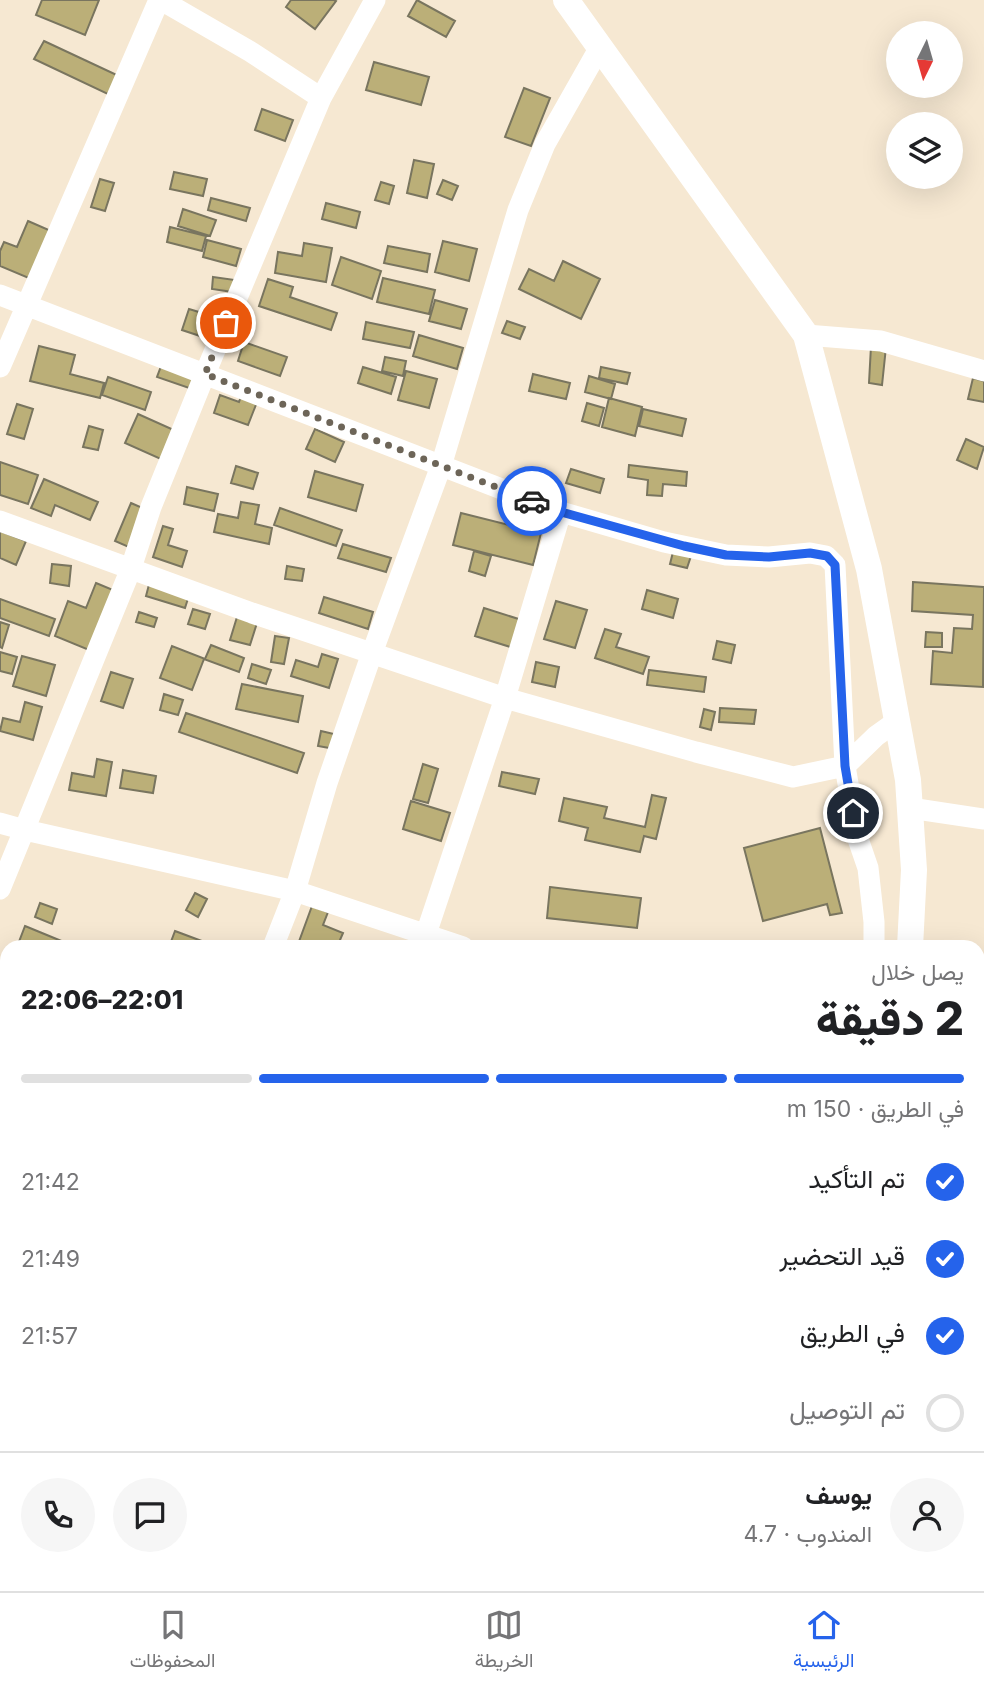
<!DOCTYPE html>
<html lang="ar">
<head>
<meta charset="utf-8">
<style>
  :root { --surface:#fff; --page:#f6f6f6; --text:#202124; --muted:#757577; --line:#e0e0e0; --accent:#2563eb }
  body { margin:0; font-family:Inter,Vazirmatn,sans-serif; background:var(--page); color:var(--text); direction:rtl; height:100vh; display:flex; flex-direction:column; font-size:26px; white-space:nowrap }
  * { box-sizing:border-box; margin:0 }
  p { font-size:23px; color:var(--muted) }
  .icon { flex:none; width:38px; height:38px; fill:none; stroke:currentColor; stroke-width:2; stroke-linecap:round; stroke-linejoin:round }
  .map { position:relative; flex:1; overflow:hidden; direction:ltr }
  .panel { position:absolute; left:0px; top:940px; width:985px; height:653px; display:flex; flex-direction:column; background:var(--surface); border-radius:21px 21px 0 0; box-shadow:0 7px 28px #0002; direction:rtl }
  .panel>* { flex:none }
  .needle { width:46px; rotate:185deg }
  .tools { position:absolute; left:886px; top:21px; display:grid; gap:14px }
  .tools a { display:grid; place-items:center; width:77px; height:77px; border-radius:50%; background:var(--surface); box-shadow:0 7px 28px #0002; font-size:35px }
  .pin { position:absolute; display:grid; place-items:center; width:60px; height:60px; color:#fff; margin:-30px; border:4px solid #fff; border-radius:50%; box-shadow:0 2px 7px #0007 }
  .courier { position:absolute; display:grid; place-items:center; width:70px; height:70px; margin:-35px; border:5px solid #2563eb; border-radius:50%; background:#fff; color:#222; box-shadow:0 2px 9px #0007 }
  .head em { font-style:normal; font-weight:800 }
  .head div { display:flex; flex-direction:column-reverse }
  .head { display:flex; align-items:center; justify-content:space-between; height:119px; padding:0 21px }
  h1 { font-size:46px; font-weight:800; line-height:52px }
  .bar { display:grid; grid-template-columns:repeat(4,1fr); gap:10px 7px; align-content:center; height:84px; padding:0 21px }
  .bar i { height:9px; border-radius:5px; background:var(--line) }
  .bar .active { background:var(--accent) }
  .bar p { grid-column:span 4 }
  .line { display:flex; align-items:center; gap:18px; padding:0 21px; border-top:2px solid var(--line) }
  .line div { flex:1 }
  .round { display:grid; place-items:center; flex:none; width:74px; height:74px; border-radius:37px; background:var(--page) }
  ol { padding:0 21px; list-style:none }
  li { display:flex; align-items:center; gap:21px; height:77px }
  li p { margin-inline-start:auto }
  li .icon { padding:7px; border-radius:50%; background:var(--accent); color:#fff; stroke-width:4 }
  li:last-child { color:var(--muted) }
  li i { width:38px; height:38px; border:4px solid var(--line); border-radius:50% }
  .dock { display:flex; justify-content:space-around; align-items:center; height:98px; border-top:2px solid var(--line); background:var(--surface); font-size:19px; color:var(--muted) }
  .dock a { display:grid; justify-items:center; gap:4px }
  .dock .active { color:var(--accent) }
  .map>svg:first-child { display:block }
  .building { fill:#bbaf78; stroke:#79755f; stroke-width:2 }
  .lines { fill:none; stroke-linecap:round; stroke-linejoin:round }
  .minor { stroke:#fff; stroke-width:21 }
  .tertiary { stroke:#fff; stroke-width:26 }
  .done { stroke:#6d6558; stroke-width:7; stroke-dasharray:0 12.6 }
  .route { stroke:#2563eb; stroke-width:9 }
</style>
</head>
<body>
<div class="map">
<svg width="984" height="1591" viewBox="0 0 984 1591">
  <rect width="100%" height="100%" fill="#f6e8d2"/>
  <path class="building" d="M42,0H99L85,35L36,15Z
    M291,0H334L336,1L315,29L286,7Z
    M417,0L455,21L446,37L408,16Z
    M44,41L121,77L112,96L34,59Z
    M374,62L429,77L421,105L366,90Z
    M524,88L550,98L531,146L505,137Z
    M262,109L293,120L285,141L255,130Z
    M414,160L434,164L427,198L407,193Z
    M174,172L207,179L203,196L170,189Z
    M100,179L114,183L105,211L91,207Z
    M443,180L458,186L452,200L437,194Z
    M381,182L394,186L389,204L375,200Z
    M211,198L250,208L246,221L208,210Z
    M326,203L360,212L356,228L322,219Z
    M183,209L216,220L210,236L178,226Z
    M28,221L51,231L31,279L0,266V251L4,242L17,247Z
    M170,227L206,236L202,251L167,242Z
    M207,240L241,249L236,266L203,257Z
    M443,241L477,249L469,281L435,272Z
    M304,243L332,248L326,282L275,273L278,252L302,256Z
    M388,246L430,254L427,272L384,263Z
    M341,257L381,271L372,299L332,285Z
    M563,261L600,279L581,319L519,289L529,269L554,281Z
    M213,277L235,280L233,292L212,289Z
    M383,278L435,290L429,314L377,302Z
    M268,279L293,287L290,297L337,313L331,330L259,306Z
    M435,300L467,309L461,329L429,321Z
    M189,309L222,319L215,341L182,330Z
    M507,321L525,327L520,339L502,333Z
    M366,322L414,332L410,348L363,339Z
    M419,335L463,348L457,369L413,356Z
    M244,342L287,357L280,376L238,361Z
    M39,346L75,355L70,374L104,383L100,398L30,381Z
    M871,346L886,347L882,385L869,383Z
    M385,357L406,361L403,376L382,371Z
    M163,361L197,373L192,389L157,377Z
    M363,367L396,377L391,394L358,383Z
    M601,367L630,373L627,384L599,378Z
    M406,371L437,379L429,408L398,400Z
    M533,374L570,383L566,399L529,391Z
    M589,376L615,384L611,399L585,392Z
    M108,377L151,392L145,410L102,395Z
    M973,378L984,381V402L968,399Z
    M243,391L259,397L248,425L214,413L220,395L239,402Z
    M609,398L642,407L635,436L602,427Z
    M587,403L604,408L599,426L582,421Z
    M17,404L33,409L24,439L7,434Z
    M643,409L686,419L682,436L639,426Z
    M138,414L176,431L163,460L125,443Z
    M89,426L103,430L98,450L83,447Z
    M315,429L344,442L335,462L306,449Z
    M966,439L984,447L977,469L957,460Z
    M0,462L38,475L28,504L0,495Z
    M629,465L687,472L686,486L663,484L662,496L647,495L648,480L628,477Z
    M236,466L258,473L253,489L231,483Z
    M571,469L604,479L600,493L566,483Z
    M315,471L363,485L356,511L308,497Z
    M44,479L98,502L90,520L55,505L51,516L31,508Z
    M187,487L218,494L214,511L184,504Z
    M241,502L259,505L255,524L272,528L269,544L214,532L218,514L238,518Z
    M131,503L147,510L131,548L115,541Z
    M280,508L342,530L336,546L274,525Z
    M461,513L541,533L533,565L453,545Z
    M163,526L173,529L168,545L187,551L182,567L153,557Z
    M0,531L26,541L16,565L0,558Z
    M343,544L391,558L386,572L338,558Z
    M474,551L491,556L485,576L469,571Z
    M673,552L691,556L687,568L670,564Z
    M52,564L71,566L69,586L50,583Z
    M287,566L304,569L302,581L285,579Z
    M151,577L191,589L185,608L146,596Z
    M913,582L984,587L983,687L931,684L933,651L952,653L954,628L972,629L973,615L912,611Z
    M96,583L113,590L89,650L55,636L68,601L86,608Z
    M647,590L678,599L673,618L642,609Z
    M324,597L373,612L368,629L319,613Z
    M0,599L55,619L49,636L0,618Z
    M556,601L587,610L575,648L544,639Z
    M484,608L528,622L520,650L475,636Z
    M193,609L210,614L205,629L188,624Z
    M139,612L157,618L154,627L136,622Z
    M237,617L257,623L250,645L230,640Z
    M0,622L9,625L2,648L0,647Z
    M605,629L621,634L616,647L649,657L643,674L595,658Z
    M926,632L942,633V647H925Z
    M275,636L289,638L284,664L271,662Z
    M717,641L735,645L731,663L713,659Z
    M211,645L244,658L239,672L204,659L192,690L160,678L172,646L205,659Z
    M0,652L17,657L12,674L0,671Z
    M322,654L338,659L329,688L291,676L296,660L318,667Z
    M22,656L55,665L46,696L13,686Z
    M536,662L559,667L555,687L532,682Z
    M252,664L271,670L266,684L248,678Z
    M649,670L706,677L704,692L647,685Z
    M111,672L133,679L123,708L101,701Z
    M242,684L303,696L298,722L236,709Z
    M164,694L183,700L178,715L160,710Z
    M25,702L42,707L33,740L0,731L3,718L20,722Z
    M720,708L756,710L754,724L719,722Z
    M704,709L715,712L711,730L700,727Z
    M186,713L304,753L297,773L179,732Z
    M321,731L338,735L335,749L318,746Z
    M97,759L112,762L106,796L69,790L72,773L94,777Z
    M423,764L438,769L428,803L413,799Z
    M123,770L156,776L153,793L120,788Z
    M502,772L539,779L535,794L499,786Z
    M652,795L666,798L656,839L644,836L640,852L585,840L588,828L559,821L564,798L607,807L604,818L645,827Z
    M411,801L450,813L441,841L403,829Z
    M820,828L842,913L830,915L827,904L763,921L744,848Z
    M550,887L641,898L637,928L547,918Z
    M195,893L207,899L198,917L186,910Z
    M40,903L57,909L52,924L35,917Z
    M312,906L328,912L323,925L343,933L337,947H297Z
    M25,926L76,947H17Z
    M175,931L215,946L214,947H169Z
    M978,1085L984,1087V1121L978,1118Z
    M978,1154L984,1155V1190L978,1189Z
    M0,1236L7,1239V1269L0,1266Z
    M65,1586H138L154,1591H82Z
    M198,1586L232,1587L262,1586L261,1591H196Z
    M268,1586H296L312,1591H266Z
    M354,1586H411L409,1591H352Z
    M415,1586H446L445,1591H419L414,1589Z"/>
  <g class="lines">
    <path class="minor" d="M161,0L251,52L321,98
      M0,295L561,512L664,542L726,555L769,557L810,553L826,556L835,565L845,766L857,836L868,868L874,922V947
      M806,335L881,341L984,371
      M0,367L159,0
      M0,521L252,613L505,698L696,752L793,777L845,766L876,736L897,721
      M910,808L984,819
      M0,823L25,830L295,891L463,947
      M0,889L130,571L151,507L205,374L321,98L375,0
      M426,934L505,698L561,512
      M273,947L295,891L327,783L372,653L441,466L518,210L545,144L600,47
      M978,1069L984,1070
      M0,1377H7
      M0,1520L7,1504
      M978,1533L984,1535
      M158,1591L160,1586
      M329,1591L331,1586
      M470,1591L472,1586
      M747,1591L749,1586"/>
    <path class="tertiary" d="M566,0L806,335L869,569L908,780L914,870L910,947
      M614,1591L617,1586"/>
  </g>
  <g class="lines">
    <path class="done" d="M226,323L205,374L532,501"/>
    <path class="route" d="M532,501L561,512L684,546L726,555L769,557L810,553L827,556L835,565L845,766L853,813"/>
  </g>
</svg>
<div class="tools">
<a><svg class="needle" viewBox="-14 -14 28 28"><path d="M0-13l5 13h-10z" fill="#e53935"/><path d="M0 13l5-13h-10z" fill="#757577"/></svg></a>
<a><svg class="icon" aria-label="layers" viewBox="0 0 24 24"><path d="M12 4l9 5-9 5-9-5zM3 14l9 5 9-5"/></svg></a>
</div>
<div class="pin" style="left:226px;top:323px;background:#ea580c"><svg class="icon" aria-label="bag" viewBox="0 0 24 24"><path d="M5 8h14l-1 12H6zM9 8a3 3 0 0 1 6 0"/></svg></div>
<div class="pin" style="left:853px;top:813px;background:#1f2937"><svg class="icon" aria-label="home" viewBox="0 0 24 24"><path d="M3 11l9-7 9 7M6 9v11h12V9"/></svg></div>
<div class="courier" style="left:532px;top:501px"><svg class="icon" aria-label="car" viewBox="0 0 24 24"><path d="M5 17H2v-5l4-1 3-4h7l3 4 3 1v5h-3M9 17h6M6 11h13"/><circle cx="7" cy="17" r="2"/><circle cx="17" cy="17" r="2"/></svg></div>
<section class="panel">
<div class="head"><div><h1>2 دقيقة</h1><p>يصل خلال</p></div><em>22:01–22:06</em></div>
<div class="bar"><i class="active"></i><i class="active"></i><i class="active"></i><i></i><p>في الطريق · 150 m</p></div>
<ol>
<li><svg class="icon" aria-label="check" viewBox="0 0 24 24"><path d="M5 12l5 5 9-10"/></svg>تم التأكيد<p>21:42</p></li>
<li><svg class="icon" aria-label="check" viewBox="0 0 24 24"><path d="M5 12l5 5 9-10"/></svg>قيد التحضير<p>21:49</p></li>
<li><svg class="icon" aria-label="check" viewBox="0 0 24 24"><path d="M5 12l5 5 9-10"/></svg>في الطريق<p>21:57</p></li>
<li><i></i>تم التوصيل</li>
</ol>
<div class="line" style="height:126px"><a class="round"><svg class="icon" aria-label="person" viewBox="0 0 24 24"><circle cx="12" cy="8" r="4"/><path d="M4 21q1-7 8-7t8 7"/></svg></a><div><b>يوسف</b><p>المندوب · 4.7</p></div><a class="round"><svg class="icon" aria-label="chat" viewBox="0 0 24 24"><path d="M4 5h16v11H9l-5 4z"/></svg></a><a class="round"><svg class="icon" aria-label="phone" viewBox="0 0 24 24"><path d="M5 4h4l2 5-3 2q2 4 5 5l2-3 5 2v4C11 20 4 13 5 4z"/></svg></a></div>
</section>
</div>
<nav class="dock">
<a class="active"><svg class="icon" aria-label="home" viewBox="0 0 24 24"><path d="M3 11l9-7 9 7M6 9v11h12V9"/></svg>الرئيسية</a>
<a><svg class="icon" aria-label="map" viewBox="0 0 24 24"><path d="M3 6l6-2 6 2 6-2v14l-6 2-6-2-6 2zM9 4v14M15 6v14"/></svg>الخريطة</a>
<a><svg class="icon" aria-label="saved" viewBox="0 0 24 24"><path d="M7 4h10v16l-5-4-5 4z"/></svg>المحفوظات</a>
</nav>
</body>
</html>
